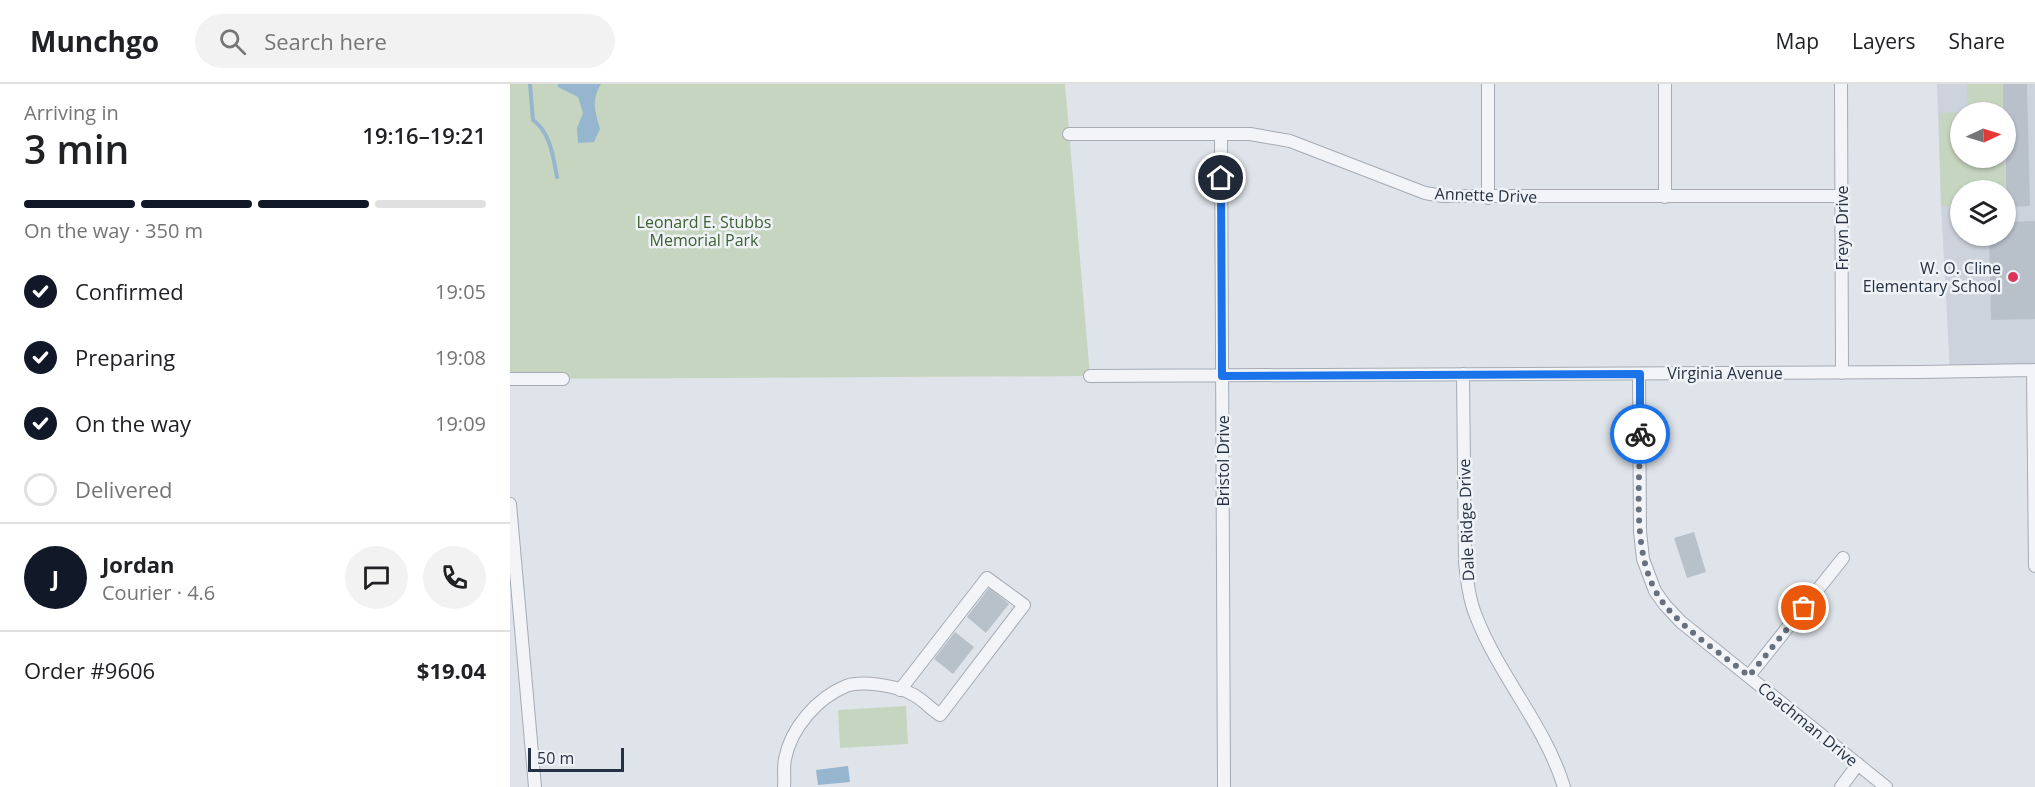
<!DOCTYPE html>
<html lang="en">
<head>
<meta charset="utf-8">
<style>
  :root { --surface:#fff; --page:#f2f2f2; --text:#202124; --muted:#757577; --line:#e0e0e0; --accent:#111827 }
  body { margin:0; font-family:"Open Sans",sans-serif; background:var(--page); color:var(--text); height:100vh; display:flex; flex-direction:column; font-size:22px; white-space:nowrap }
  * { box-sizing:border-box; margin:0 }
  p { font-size:20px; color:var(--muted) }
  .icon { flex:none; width:33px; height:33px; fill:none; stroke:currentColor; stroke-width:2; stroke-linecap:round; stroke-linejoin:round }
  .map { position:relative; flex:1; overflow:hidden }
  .details { display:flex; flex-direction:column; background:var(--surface); width:510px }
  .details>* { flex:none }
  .needle { width:39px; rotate:86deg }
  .controls { position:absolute; left:1440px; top:18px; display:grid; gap:12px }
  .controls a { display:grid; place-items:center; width:66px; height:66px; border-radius:50%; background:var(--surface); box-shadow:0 2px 4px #0004; font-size:30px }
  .scale { position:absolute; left:18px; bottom:15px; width:96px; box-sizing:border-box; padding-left:6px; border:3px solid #263243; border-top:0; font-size:16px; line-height:21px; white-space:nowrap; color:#263243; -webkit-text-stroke:4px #eff3f7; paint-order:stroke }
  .pin { position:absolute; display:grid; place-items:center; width:51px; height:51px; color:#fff; margin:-26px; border:3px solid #fff; border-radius:50%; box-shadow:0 2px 6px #0007 }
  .courier { position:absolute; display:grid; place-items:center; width:60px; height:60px; margin:-30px; border:4px solid #1a73e8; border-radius:50%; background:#fff; color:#222; box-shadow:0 2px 8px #0007 }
  .summary em { font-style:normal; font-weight:600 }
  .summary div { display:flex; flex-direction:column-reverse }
  .summary { display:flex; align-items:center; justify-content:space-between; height:102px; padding:0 24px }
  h1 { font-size:39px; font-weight:600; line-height:45px }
  .bar { display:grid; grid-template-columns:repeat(4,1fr); gap:9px 6px; align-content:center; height:72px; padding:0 24px }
  .bar i { height:8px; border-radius:4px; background:var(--line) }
  .bar .on { background:var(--accent) }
  .bar p { grid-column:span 4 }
  .line { display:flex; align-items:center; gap:15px; padding:0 24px; border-top:2px solid var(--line) }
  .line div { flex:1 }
  .round { display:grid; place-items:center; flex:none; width:63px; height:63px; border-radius:32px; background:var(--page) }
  ol { padding:0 24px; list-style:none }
  li { display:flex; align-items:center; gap:18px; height:66px }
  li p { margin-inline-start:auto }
  li .icon { padding:6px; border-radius:50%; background:var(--accent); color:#fff; stroke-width:4 }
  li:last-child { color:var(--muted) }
  li i { width:33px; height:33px; border:3px solid var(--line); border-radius:50% }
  header { display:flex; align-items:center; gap:36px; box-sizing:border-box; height:84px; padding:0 30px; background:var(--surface); border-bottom:2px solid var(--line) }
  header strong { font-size:28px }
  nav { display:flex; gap:33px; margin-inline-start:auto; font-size:21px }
  .search { width:420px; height:54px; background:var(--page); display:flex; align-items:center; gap:15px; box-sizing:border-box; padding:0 21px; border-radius:33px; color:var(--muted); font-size:22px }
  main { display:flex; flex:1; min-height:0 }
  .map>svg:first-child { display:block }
  .built { fill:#cdd3dc; fill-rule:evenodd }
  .green { fill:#c6d5bf }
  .water { fill:#96b5ce }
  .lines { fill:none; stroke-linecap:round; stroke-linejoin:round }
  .stream { stroke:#96b5ce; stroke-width:4 }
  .building { fill:#b8c0ca }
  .minor-casing { stroke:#a4abb5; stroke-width:14 }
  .minor { stroke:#f2f4f8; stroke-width:12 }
  .done { stroke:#67707d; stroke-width:6; stroke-dasharray:0 10.8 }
  .route { stroke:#1a73e8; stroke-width:8 }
  .poi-dot { fill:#dd355a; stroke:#eff3f7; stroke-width:2 }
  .labels { text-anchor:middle; stroke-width:5; stroke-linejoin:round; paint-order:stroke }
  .street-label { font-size:16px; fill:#263243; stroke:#eff3f7 }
  .park-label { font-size:16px; fill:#3e6032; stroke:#eff3f7 }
  .poi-label { font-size:16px; fill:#263243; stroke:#eff3f7; text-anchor:end }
</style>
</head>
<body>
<header>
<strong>Munchgo</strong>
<div class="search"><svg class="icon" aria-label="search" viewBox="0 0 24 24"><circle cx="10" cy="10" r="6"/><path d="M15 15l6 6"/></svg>Search here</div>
<nav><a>Map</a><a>Layers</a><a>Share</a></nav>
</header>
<main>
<section class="details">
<div class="summary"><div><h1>3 min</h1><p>Arriving in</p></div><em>19:16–19:21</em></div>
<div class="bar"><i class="on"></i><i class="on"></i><i class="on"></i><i></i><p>On the way · 350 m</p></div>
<ol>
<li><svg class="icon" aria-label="check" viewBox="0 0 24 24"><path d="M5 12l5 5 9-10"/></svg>Confirmed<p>19:05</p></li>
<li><svg class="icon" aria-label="check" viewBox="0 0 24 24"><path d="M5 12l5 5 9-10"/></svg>Preparing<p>19:08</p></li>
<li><svg class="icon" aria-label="check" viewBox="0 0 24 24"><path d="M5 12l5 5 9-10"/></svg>On the way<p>19:09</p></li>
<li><i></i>Delivered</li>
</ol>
<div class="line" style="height:108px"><b class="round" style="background:var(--accent);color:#fff">J</b><div><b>Jordan</b><p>Courier · 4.6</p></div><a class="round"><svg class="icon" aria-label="chat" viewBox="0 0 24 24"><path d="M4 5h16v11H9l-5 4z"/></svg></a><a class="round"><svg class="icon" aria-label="phone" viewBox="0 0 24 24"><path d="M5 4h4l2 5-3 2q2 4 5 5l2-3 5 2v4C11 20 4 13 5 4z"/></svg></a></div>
<div class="line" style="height:78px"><div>Order #9606</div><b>$19.04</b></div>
</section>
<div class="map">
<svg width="1525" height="703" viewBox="0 0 1525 703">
  <rect width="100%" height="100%" fill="#dfe4ea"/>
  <path class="built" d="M1427,0H1525V286L1440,288L1431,122ZM1450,28H1496V74H1450ZM1450,106H1496V152H1450Z"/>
  <path class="green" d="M0,0H555L580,292L0,295Z
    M1457,0H1493V28H1450V74H1494L1495,106H1450V122H1431L1429,29L1458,28Z
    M396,622L398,660L330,664L328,626Z"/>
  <path class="water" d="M48,0H91C81,17 85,27 90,45L84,58L68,59L67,44L73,29L68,13L48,3Z
    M338,682L340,698L308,701L306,686Z"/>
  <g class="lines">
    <path class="stream" d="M20,0L23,36C41,49 43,73 47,93"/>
  </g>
  <path class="building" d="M1493,0H1517L1520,122L1496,123V28H1493Z
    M1525,137V235L1481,236L1479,152H1496V138Z
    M1184,448L1196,488L1177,494L1164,454Z
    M479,504L499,520L476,549L457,533Z
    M445,548L464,563L443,590L424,575Z"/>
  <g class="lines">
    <g class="minor-casing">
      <path id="minor" d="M978,0V114
        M1155,0V113
        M1331,0L1332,289
        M559,50H740L780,57L915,109L933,112H1332
        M711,50L714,703
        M1523,286L1525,482
        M953,290L955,478C957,496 959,515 966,532C989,592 1035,641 1054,703
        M1129,290L1130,448L1133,475L1145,507L1155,521L1171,538L1376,703
        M580,292L1411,288L1525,286
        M0,295H53
        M0,420L25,703
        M1239,592L1333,474
        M274,703C275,694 273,684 275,675C281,644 307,614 336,602C352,596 389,602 404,611C413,616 421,625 430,631L514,521L477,494L390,606
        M1331,703L1348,680"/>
    </g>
    <use href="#minor" class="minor"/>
  </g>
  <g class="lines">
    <path class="done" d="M1130,350C1130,403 1120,477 1154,520C1174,546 1213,571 1239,592L1294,524"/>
    <path class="route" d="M711,94L712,292L1130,290V350"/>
  </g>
  <circle class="poi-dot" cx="1503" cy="193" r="6"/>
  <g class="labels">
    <g class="street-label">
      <text transform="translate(976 111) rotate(2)" y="6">Annette Drive</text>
      <text transform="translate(1332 144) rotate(-90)" y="6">Freyn Drive</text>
      <text x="1215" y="295">Virginia Avenue</text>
      <text transform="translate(713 377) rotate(-90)" y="6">Bristol Drive</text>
      <text transform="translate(956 436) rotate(-92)" y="6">Dale Ridge Drive</text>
      <text transform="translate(1298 640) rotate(39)" y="6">Coachman Drive</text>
    </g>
    <g class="park-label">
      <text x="194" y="144">Leonard E. Stubbs<tspan x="194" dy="18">Memorial Park</tspan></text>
    </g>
    <g class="poi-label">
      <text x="1491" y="190">W. O. Cline<tspan x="1491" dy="18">Elementary School</tspan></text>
    </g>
  </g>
</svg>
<div class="controls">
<a><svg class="needle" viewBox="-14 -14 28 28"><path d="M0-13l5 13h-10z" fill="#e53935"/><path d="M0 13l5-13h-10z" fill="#757577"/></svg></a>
<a><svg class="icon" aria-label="layers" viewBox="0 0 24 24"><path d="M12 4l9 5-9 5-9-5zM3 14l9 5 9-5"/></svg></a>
</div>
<div class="scale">50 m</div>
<div class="pin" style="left:1294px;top:524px;background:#ea580c"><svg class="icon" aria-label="bag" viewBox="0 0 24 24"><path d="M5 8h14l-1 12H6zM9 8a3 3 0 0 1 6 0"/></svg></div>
<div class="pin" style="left:711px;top:94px;background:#1f2937"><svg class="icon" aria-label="home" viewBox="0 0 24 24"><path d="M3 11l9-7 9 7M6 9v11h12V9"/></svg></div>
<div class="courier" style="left:1130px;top:350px"><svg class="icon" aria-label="bike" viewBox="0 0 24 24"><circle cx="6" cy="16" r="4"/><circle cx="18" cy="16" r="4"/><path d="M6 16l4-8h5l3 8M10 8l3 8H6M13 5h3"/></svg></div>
</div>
</main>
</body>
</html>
